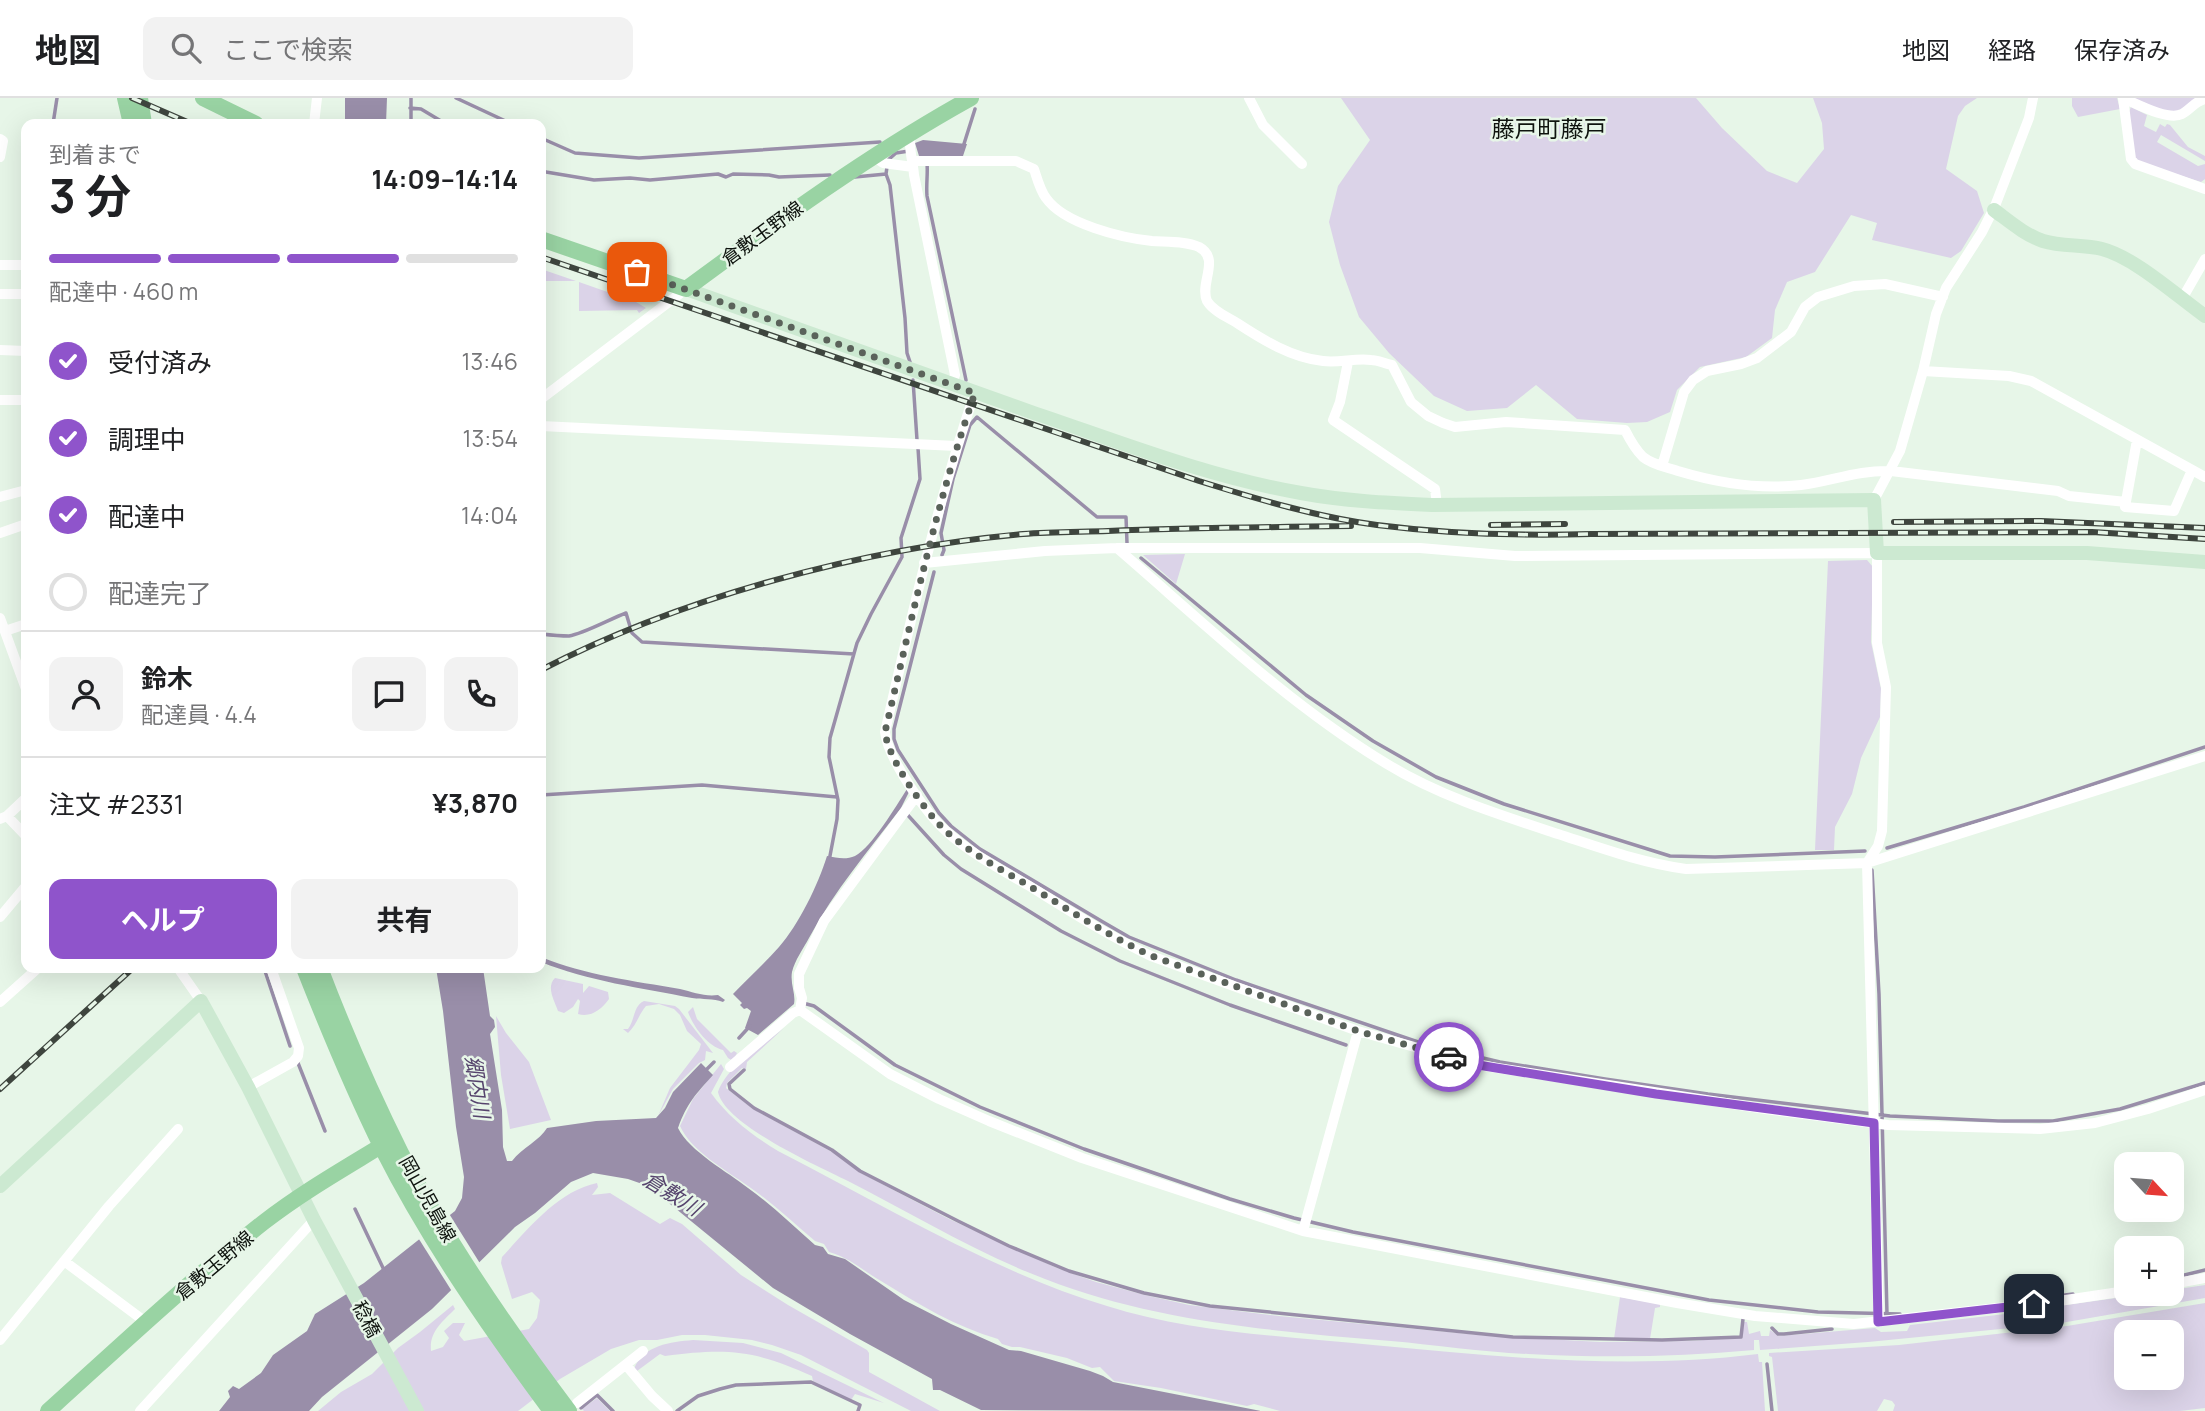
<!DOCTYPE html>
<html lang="ja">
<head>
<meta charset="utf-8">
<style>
  :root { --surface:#fff; --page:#f2f2f2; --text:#202124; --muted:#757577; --line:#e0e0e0; --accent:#8f54cb }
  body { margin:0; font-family:Manrope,"Noto Sans JP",sans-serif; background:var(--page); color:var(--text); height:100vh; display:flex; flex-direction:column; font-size:26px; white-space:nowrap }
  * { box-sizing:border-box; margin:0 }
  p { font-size:23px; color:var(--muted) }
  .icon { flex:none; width:38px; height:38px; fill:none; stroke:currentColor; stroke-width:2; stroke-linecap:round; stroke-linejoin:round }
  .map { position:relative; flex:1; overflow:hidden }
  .panel { position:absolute; left:21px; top:21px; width:525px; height:854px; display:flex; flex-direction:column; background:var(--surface); border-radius:14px; box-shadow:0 7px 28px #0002 }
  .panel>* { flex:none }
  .needle { width:46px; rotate:116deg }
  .controls { position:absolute; left:2114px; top:1054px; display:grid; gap:14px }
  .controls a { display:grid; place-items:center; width:70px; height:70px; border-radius:14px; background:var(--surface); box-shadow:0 7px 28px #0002; font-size:35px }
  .pin { position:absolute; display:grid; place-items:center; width:60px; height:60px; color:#fff; margin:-30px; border-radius:14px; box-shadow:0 4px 10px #0006 }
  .courier { position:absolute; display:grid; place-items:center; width:70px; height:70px; margin:-35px; border:5px solid #8f54cb; border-radius:50%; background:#fff; color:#222; box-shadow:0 2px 9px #0007 }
  .headline em { font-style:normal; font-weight:700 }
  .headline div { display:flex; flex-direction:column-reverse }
  .headline { display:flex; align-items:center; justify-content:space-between; height:119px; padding:0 28px }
  h1 { font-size:46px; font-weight:700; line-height:52px }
  .bar { display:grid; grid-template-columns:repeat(4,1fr); gap:10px 7px; align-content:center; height:84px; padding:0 28px }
  .bar i { height:9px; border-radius:5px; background:var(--line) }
  .bar .current { background:var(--accent) }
  .bar p { grid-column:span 4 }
  .line { display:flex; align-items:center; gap:18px; padding:0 28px; border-top:2px solid var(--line) }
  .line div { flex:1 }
  .round { display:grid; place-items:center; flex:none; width:74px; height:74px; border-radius:14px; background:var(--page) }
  ol { padding:0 28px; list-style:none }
  li { display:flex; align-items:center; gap:21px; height:77px }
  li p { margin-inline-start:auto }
  li .icon { padding:7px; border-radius:50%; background:var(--accent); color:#fff; stroke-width:4 }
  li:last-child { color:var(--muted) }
  li i { width:38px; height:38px; border:4px solid var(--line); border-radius:50% }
  .primary-button { display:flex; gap:14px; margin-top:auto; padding:14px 28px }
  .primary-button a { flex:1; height:80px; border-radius:14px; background:var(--accent); color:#fff; font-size:28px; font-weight:700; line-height:80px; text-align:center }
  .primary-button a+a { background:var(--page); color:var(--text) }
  header { display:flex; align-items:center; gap:42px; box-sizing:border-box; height:98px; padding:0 35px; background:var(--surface); border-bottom:2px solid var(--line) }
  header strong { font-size:33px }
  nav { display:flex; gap:38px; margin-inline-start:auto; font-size:24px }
  .search { width:490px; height:63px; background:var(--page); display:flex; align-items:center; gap:18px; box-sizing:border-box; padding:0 24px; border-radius:14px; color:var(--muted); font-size:26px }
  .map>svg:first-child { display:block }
  .green { fill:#dbd3e8; fill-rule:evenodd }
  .water { fill:#998ea9 }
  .pier { fill:#e7f6e8 }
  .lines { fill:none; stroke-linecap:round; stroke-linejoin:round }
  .stream { stroke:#998ea9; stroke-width:3.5 }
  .street { stroke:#fff; stroke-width:10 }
  .secondary { stroke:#cce9d1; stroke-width:14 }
  .primary { stroke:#99d3a3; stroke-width:16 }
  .rail-casing { stroke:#3e453e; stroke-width:6 }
  .rail { stroke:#e7f6e8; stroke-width:3.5; stroke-dasharray:10; stroke-linecap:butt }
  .done { stroke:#5a625a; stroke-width:7; stroke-dasharray:0 12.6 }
  .route { stroke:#8f54cb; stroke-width:9 }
  .labels { text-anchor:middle; stroke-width:5; stroke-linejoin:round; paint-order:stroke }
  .street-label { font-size:19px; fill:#0e130e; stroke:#e7f6e8 }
  .water-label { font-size:21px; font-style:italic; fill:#56446d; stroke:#e7f6e8 }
  .quarter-label { font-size:23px; fill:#0e130e; stroke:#e7f6e8 }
</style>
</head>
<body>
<header>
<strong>地図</strong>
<div class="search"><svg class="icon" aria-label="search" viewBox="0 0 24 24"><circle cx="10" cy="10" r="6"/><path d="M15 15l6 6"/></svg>ここで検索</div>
<nav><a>地図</a><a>経路</a><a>保存済み</a></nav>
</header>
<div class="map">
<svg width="2205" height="1313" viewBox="0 0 2205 1313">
  <rect width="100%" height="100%" fill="#e7f6e8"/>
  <path class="green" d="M1341,0H1696L1722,30L1767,73L1797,85L1824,51L1822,25L1813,0H1977L1965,8L1958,18L1946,71L1977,93L1984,115L1961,153L1951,160L1872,142L1877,125L1851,117L1815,174L1787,184L1775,212L1772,240L1746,259L1700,269L1677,292L1670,314L1647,324L1627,325L1577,321L1536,287L1507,310L1467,313L1434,298L1389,255L1359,219L1340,167L1329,124L1338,88L1370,42Z
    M2072,0H2117L2120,11L2078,19L2072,8Z
    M2133,0H2196L2182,13L2169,15Z
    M2131,9L2147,17L2144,28L2156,34L2160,26L2165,29L2167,26L2170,27L2188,49L2205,58V63L2161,37L2157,44L2198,68L2205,66V81L2201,84L2135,63L2127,19Z
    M541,171L576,183H541Z
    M579,184L636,204L646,210L639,215L637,212L579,213Z
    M1185,456L1176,486L1143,457Z
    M1867,462L1873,469L1871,544L1881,591L1880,619L1861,660L1852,696L1835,729L1834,752H1815L1828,463Z
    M555,880L583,886V895L589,888L608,894L609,901C602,911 591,920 578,916L580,903L578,901L573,909L564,915L558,913C554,902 546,889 555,880Z
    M644,903L675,908L679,911L713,955L706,953L705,962L699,965L673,991L658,1018L670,990L699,952L701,946L687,933L680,917L674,911L659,906L646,908C639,916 636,928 628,935L623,931H628C635,922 633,908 644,903Z
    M693,909L697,921L731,955L734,953L737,955L733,963L728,960L723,952C707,948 693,928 688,914Z
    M496,918L506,935L529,964L551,1022L510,1031L501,977Z
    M784,930L747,964L746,971L742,970L727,985L726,990L753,1011L834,1055L861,1075L949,1121L1057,1170L1096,1184L1145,1197L1189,1207L1279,1218L1490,1238L1600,1244L1691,1243L1742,1239L1744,1224H1747L1749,1236L1760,1233L1761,1238H1769L1770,1232L1779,1238L1875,1230L1881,1234L1907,1233L1910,1227L2014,1215L2019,1216L2023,1213L2152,1195H2172V1192L2205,1187V1200L2061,1225L1868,1244L1760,1252L1759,1242H1754V1252C1679,1259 1603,1260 1528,1256C1482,1254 1436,1247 1391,1243C1273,1233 1156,1224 1045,1181C976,1155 913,1116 848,1083C818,1068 725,1027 718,994C727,968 763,947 784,930Z
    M721,966L724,971L711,995C729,1020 752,1037 778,1053C883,1107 994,1174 1107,1208C1193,1235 1284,1238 1373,1247C1501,1259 1630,1272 1758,1256L1759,1264H1762L1765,1313H1280L1254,1306L1247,1308L1161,1290L1114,1283L1100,1269L1092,1270L1067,1260L1020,1249H1012L1002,1246L998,1241C956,1229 918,1206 881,1183C862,1172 850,1160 829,1154L824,1146L815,1143C793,1125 772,1104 748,1088C726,1072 691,1053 680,1028L693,1001Z
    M597,1085L598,1089L592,1097L610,1095L660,1126L670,1120L682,1126L741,1177L788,1207L867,1252L869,1255V1274L940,1313H911L801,1257L772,1247L752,1242L705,1237H682L657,1242H639L611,1251L560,1281L518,1313H318L341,1294L372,1276L398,1250L420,1234L453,1207L455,1211C442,1224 429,1234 431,1253L443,1249L449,1240L444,1233L453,1225H465L459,1237L464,1243L529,1231L537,1220L540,1202L532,1194L512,1201L501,1165L502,1159C528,1131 558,1093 597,1085Z
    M1620,1199L1660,1206V1209L1655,1210L1650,1241H1614Z
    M2205,1205V1310L2180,1313H1893L1895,1307L1892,1303L1884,1301L1877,1313H1778L1772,1259L1769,1258V1255L1899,1247L2067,1228ZM2126,1234H2172V1279H2126Z
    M693,1242L743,1245L781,1255L884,1305L855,1296L851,1302L813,1283L812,1278C755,1252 727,1250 665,1258L660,1256L637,1273L634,1271C643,1247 671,1244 693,1242Z
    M597,1300L610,1313H584L582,1311Z"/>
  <path class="water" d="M345,0H387L386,26H345Z
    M923,42L967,46L963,58H919L915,45Z
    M907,691L909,694L901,710C869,752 834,793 809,840C803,851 795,862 792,874C790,886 796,896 794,906L758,937L745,930L751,913L747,910L744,911L740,907L742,905L733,896C748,880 765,865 779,849C799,826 818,787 827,758C837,760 846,762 855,758C872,749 896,708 907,691Z
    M541,859C585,877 634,883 680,891C693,894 705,899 718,897L725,902L723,904C713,900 703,902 692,900C641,890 588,883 541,864Z
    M436,870H483L490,918L494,922L495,929L490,936L502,1012L503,1049L507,1063H512C522,1050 540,1042 547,1030L596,1023L656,1020L665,1010L673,994L701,965L713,977C696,996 687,1005 678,1030C689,1053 728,1074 748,1090C772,1107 793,1128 815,1147L823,1149L828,1156L845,1161L904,1202L951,1226L1009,1252L1021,1253L1090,1273L1103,1278L1113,1284L1261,1313L981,1312L940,1292H933L932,1281L850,1236L773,1190L648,1088L628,1081L593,1075L571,1084L535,1115L515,1129L432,1211L322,1299L309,1313H219L230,1299L228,1293L233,1288L239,1291L261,1275L273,1257L307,1233L315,1216L364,1185L455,1113L462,1100L464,1079L456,1029L443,913Z"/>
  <path class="pier" d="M448,1114L481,1167L453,1195L417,1138Z"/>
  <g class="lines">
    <path class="stream" d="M411,0V26
      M456,0L512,26
      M410,10L421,11L446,26
      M53,26L57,0
      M541,40L575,55L639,60L880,44
      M963,49L975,11
      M927,64C928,76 926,86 927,98L966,282
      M541,71L546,74L594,82L630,80L650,82L718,76L726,79L733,76L769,77L779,79L830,77
      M886,76L890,87L905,220L907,255L910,264
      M855,79L886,76L888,62L896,55L909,53
      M913,282L917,342
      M942,457L944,452L941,435L953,381L970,327L977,319L1097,419H1126L1127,445
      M1141,460L1306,597L1373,643L1436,679L1504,706L1670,758L1715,759L1865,753
      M934,474L894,631V641L898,652L939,715L951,728L980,751L1103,824L1129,839L1236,882L1424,946L1500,964L1605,981L1708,996L1890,1018L1998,1023H2053L2120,1011L2205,985
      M541,536C550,537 560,538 569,538C583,536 610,521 626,515L632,535L642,544L854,556
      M541,697L702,687L837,699
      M905,714L944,757L961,771L1061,833L1120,863L1230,907L1346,947
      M1887,750L2024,709L2205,649
      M829,763L837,721L838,702L829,659L830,640L857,545L871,516L902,459L901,440L920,381L918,350
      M1872,772L1879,896L1887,1216
      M264,870L290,948
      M803,905L814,908L895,967L980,1009L1084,1051L1230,1101L1294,1120L1353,1134L1709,1202L1818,1214L1900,1216
      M739,940L750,928
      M298,965L325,1033
      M706,972L714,964
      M744,972L729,986L730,991L754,1010L832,1052L860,1073L958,1123L1009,1148L1069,1173L1144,1195L1210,1208L1513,1239L1662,1242L1741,1239L1743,1221
      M355,1111L384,1172
      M2172,1180L2205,1172
      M2032,1201L2073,1196
      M1772,1230L1778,1236H1784L1832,1231
      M1767,1266L1772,1313
      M581,1310L597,1297L613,1313
      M677,1313L698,1298L720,1291L736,1287L811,1284L860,1307L858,1313"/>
    <path class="street" d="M1249,0L1263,27L1302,66
      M2205,1C2195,3 2191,11 2182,16C2168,23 2137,6 2123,0L2131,61L2135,66L2205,91
      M314,26L317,0
      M912,33C907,47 913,62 914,77L955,277L951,286
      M0,41L3,43L0,59
      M873,58L883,65L913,69
      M913,63H1016L1034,71C1037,80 1040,92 1046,100C1064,126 1122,140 1152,143C1167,144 1186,143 1199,149C1221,161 1199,185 1207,203C1213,213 1227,219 1237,225C1263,242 1292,260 1323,263C1339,265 1355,260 1371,262C1378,262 1385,266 1392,267L1411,304L1428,318L1443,325L1455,329L1506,324L1625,332C1630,342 1635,351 1643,359C1653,367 1666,369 1678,373C1718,385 1759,392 1801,387C1833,383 1857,372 1891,373L2058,393L2069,398L2126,404
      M0,167H26
      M0,196H26V172
      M2182,201L2205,161
      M0,252L26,253
      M1348,264L1340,304L1333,322L1435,391L1437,407
      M1923,273L2009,278L2031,283L2205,379
      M975,294C937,406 911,520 885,634C888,661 926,715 946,733C971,756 1002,772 1031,789C1070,813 1109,838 1151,858L1358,933L1478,967L1765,1011L1888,1027L2040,1031L2095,1025L2148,1011L2205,992
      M541,301L686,191
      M0,302H26
      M541,328L956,348
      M2137,342L2125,409L2174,413L2192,372
      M1662,368L1684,294L1693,282L1707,273L1741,266L1757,260L1791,234L1805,209L1818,199L1854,188L1885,186L1943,199
      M0,399L26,392
      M1874,402L1900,353L1923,273L1936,216L1946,190L1982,134L1995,108L2029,20L2033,0
      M0,435L26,426
      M1117,450C1204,525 1288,606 1387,666C1439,698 1500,717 1558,736C1601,750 1642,765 1686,771L1867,765L2205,658
      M924,465L1045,453L1117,450H1420L1515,458L1877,455V545L1886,589L1882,733L1878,748L1867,765L1879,1224
      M0,520L26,591
      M5,533L26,526
      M917,697L824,823L799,876V890L802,900L800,912L890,976L939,1001L989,1023L1082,1060L1303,1133L1677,1205L1755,1218L1854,1226L2059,1203L2126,1193
      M7,718L26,738
      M0,721L7,718L26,700
      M0,819L26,788
      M178,870L201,903
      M0,904L38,870
      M730,969L793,915L800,912
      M248,989L293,964L298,958L299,950L271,870
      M1303,1133L1358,933
      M64,1163L147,1225
      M2172,1186L2205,1180
      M0,1242L109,1108L178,1031
      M626,1267L652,1298L668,1313
      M577,1305L643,1253
      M140,1313L314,1122"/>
    <path class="secondary" d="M1994,112C2009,123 2025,137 2043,143C2062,149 2083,146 2102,151C2134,159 2177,198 2205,218
      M686,191C801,233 916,274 1031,314C1120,344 1208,379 1301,395C1344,403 1389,405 1433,407L1874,402L1877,455H2087L2205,464
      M0,1088L201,903L248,989L314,1122L417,1313"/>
    <path class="primary" d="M125,0L131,26
      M140,0L144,26
      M203,0L256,26
      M541,141L686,191C778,123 870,56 971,0
      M304,870C328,931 353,991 382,1050C429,1143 489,1229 551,1313
      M320,870C344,933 371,995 401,1055C448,1146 507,1231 569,1313
      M48,1313C119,1249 189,1183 264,1124C304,1093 347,1069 389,1043"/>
    <g class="rail-casing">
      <path id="rail" d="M132,0L192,26
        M541,159L1199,383C1257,401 1317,419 1377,427C1448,436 1520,438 1591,436L2092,434L2205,441
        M1894,424L2041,423L2205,430
        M1491,427L1565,426
        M541,572C682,499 865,450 1023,436C1051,434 1079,434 1108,433C1189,430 1270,429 1351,428
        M0,991L133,870"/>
    </g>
    <use href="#rail" class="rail"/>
  </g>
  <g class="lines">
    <path class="done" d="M637,174L975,295C936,406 912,520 885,634C888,661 926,715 946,733C971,756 1002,772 1031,789C1071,813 1109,838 1152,858L1358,933L1449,959"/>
    <path class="route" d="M1449,959L1478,967L1656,996L1874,1025L1878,1224L2034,1206"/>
  </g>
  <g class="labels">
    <g class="street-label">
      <text transform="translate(762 135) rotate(-36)" y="7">倉敷玉野線</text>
      <text transform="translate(428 1101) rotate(61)" y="7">岡山児島線</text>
      <text transform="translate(214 1167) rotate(-40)" y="7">倉敷玉野線</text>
      <text transform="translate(367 1221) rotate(62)" y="7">稔橋</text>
    </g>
    <g class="water-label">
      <text transform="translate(477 989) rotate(81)" y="7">郷内川</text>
      <text transform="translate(672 1096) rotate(32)" y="7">倉敷川</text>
    </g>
    <g class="quarter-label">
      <text x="1549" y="39">藤戸町藤戸</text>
    </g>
  </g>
</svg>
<div class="controls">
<a><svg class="needle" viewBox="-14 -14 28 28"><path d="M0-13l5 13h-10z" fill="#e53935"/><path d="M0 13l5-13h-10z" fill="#757577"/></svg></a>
<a>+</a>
<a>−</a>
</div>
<div class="pin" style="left:637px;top:174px;background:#ea580c"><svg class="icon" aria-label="bag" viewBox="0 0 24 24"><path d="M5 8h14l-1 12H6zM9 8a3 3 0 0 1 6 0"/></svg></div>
<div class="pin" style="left:2034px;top:1206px;background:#1f2937"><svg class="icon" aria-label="home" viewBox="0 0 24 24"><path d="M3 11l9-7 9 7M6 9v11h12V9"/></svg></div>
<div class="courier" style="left:1449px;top:959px"><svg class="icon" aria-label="car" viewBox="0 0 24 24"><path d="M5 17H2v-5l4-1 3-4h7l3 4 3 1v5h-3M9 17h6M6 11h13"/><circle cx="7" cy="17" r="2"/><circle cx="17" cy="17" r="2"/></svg></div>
<section class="panel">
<div class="headline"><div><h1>3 分</h1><p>到着まで</p></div><em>14:09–14:14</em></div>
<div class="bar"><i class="current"></i><i class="current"></i><i class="current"></i><i></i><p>配達中 · 460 m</p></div>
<ol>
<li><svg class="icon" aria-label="check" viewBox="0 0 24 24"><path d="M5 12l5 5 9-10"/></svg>受付済み<p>13:46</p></li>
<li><svg class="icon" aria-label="check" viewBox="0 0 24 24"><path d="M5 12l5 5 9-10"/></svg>調理中<p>13:54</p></li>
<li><svg class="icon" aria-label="check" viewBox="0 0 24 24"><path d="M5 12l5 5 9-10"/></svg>配達中<p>14:04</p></li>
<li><i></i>配達完了</li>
</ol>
<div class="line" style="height:126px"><a class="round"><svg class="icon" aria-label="person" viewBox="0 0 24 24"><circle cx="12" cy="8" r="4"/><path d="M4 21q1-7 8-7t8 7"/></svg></a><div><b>鈴木</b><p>配達員 · 4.4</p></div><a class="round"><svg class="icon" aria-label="chat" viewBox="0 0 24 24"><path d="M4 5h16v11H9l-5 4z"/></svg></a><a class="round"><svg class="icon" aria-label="phone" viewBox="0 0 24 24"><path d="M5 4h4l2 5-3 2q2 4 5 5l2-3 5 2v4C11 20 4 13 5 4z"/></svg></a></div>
<div class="line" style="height:91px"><div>注文 #2331</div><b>¥3,870</b></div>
<div class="primary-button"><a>ヘルプ</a><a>共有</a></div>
</section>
</div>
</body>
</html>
